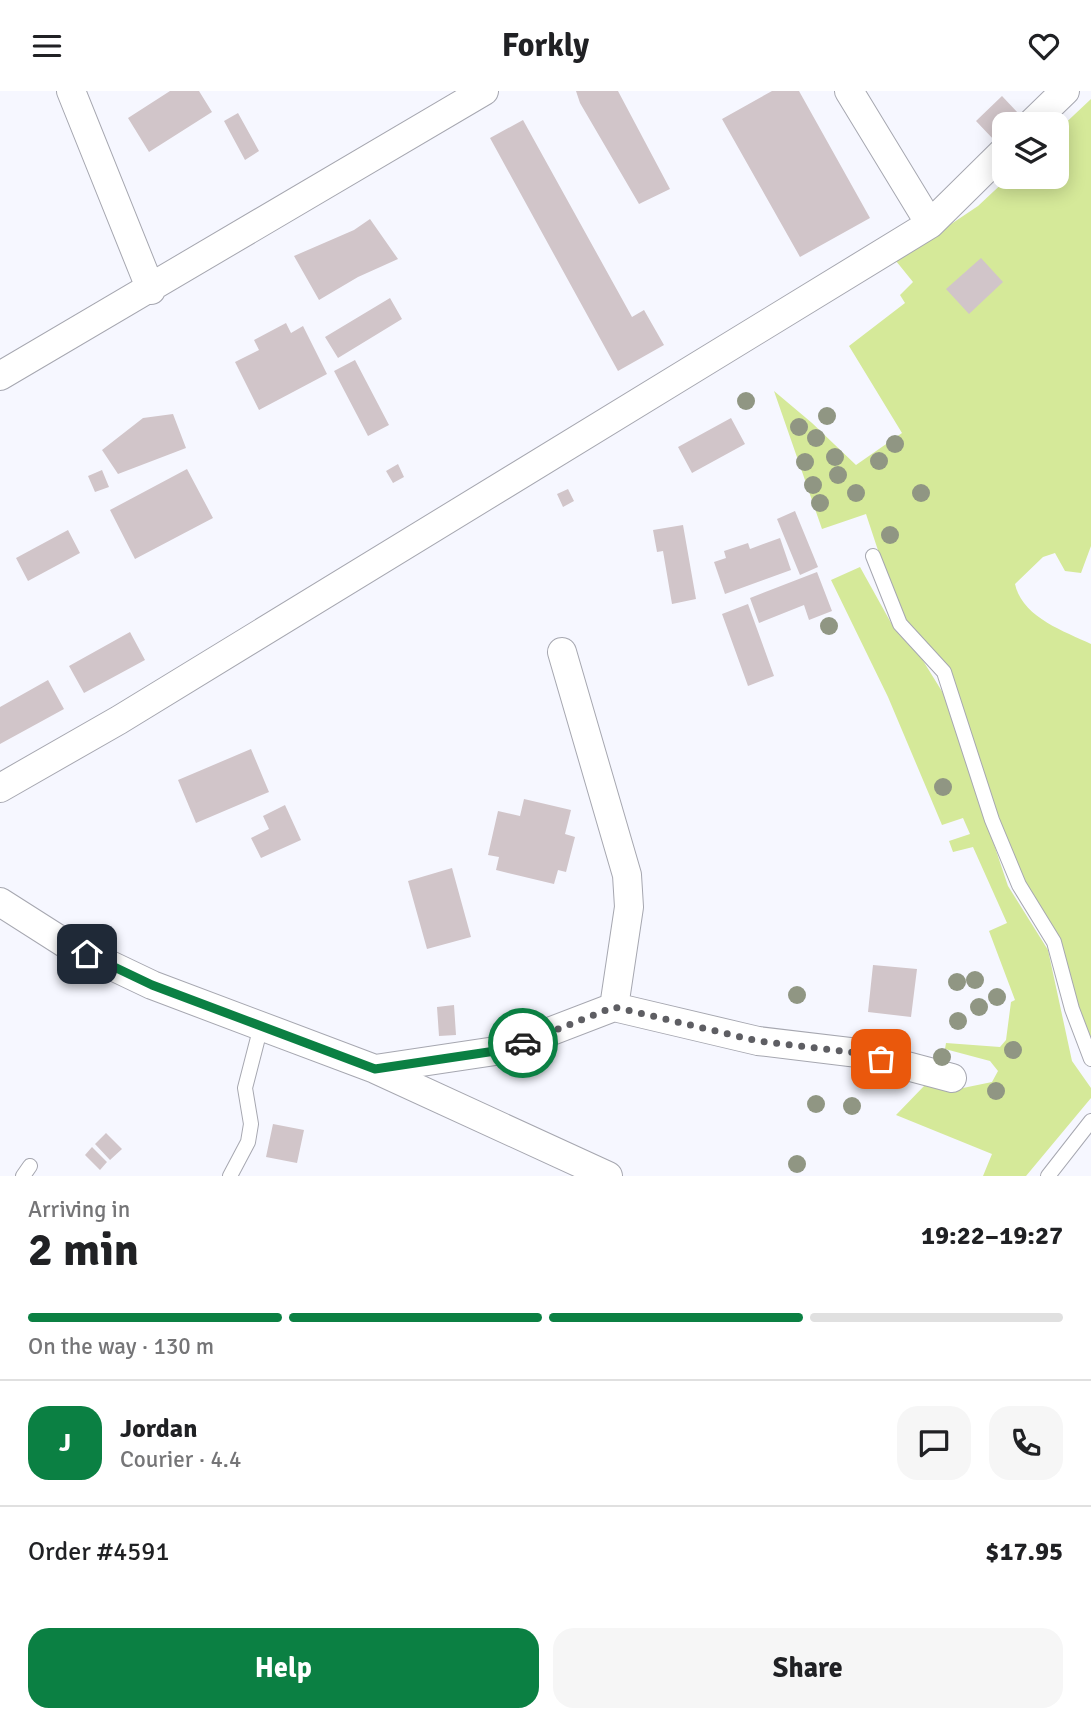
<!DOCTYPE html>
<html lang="en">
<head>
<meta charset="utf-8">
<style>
  :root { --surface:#fff; --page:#f6f6f6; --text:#202124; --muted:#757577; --line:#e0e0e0; --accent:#0b8043 }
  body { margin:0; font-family:Signika,sans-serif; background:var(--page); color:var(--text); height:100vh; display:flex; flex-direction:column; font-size:26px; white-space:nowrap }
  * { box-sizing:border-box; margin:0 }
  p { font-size:23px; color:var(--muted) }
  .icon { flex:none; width:38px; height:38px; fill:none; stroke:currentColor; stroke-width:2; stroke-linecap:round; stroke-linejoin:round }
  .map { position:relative; height:1085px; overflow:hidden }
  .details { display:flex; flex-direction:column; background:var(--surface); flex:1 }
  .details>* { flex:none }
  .buttons { position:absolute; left:992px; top:21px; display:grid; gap:14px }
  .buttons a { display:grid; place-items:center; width:77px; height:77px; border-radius:14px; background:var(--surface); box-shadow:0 4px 18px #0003; font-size:35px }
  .pin { position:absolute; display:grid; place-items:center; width:60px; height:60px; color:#fff; margin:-30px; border-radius:14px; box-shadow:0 4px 10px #0006 }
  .courier { position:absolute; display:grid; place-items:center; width:70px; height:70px; margin:-35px; border:5px solid #0b8043; border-radius:50%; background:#fff; color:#222; box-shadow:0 2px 9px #0007 }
  .overview em { font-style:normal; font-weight:700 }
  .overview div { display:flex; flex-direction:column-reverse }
  .overview { display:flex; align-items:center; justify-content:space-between; height:119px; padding:0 28px }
  h1 { font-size:46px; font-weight:700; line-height:52px }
  .bar { display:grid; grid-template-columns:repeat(4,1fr); gap:10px 7px; align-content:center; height:84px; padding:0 28px }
  .bar i { height:9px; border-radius:5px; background:var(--line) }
  .bar .active { background:var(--accent) }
  .bar p { grid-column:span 4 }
  .line { display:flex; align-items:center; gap:18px; padding:0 28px; border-top:2px solid var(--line) }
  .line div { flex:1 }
  .round { display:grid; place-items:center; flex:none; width:74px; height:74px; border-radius:21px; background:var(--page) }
  .cta { display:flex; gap:14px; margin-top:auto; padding:14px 28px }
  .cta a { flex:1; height:80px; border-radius:21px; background:var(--accent); color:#fff; font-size:28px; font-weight:700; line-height:80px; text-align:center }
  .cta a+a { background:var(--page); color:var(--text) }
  header { display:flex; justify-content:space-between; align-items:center; height:91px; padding:0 28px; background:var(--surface); font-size:32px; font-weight:700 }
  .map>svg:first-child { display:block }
  .green { fill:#d5e999 }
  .building { fill:#d1c5c9 }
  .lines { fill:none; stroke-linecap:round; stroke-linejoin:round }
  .lane-casing { stroke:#a6a7b0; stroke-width:16 }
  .street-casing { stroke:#a6a7b0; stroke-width:30 }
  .lane { stroke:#fff; stroke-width:14 }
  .street { stroke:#fff; stroke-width:28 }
  .tree { fill:#909683 }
  .done { stroke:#5e5e63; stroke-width:7; stroke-dasharray:0 12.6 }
  .route { stroke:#0b8043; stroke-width:9 }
</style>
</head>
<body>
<header><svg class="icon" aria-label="menu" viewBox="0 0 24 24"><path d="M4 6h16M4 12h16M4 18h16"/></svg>Forkly<svg class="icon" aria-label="heart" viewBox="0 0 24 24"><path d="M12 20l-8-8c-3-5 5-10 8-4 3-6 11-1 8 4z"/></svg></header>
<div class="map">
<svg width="1091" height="1085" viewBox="0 0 1091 1085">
  <rect width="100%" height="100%" fill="#f6f7ff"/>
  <path class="green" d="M1091,8V455L1081,482L1065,480L1055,462L1043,466L1015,493C1022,526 1063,540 1091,553V953L1058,856L1022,794L956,611L901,529L866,423L822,438L774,300L812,332L856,374L902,342L849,255L905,212L900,204L913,191L896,170L978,115L1009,86H1057V40Z
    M860,476L895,539L922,568L943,602L1008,795L1048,859L1072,970L1091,997V1007L1026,1085H983L992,1063L896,1024L925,994L963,997L992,991L998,980L990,970L945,958L946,952L1000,956L1006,949L1011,911L1015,909L989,840L1007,832L973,756L953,761L949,750L970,743L963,727L942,734L888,606L831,489Z"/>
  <path class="building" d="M170,0H199L212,21L149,61L128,27Z
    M576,0H618L670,98L639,113L580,12Z
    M772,0H799L870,127L800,166L722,28Z
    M1002,5L1020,24L1011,33H1004V39L994,49L976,30Z
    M238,22L259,60L245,69L224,30Z
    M523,29L632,226L644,219L664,254L618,280L490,47Z
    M370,128L398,168L358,186L319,209L294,165L354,139Z
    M981,167L1003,191L969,223L946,198Z
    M390,207L402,228L338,267L325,246Z
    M286,232L291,242L303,235L327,283L259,319L235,271L259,259L254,249Z
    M355,269L389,334L368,345L334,280Z
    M173,323L186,357L118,383L102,359L143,327Z
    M731,327L745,353L692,382L678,356Z
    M398,373L404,386L393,392L386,380Z
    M187,378L213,427L135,468L110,419Z
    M102,379L109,396L95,401L88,385Z
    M568,398L574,410L563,416L557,403Z
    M795,420L818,476L800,484L777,428Z
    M683,434L696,508L672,513L663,460L657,461L653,439Z
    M68,439L80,462L28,490L16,467Z
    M780,447L791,479L725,503L714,471L726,467L724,460L748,452L750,458Z
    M817,481L832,520L809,529L804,514L759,532L750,507Z
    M748,513L774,585L748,595L722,523Z
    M130,541L145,569L84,602L69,575Z
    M48,589L64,618L0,653V616Z
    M251,658L269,701L196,732L178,689Z
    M524,708L571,719L565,743L575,746L566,781L558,779L554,793L496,779L499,766L488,764L498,720L520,725Z
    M285,714L301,749L261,767L251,747L269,738L263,725Z
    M452,777L471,846L427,858L408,790Z
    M873,874L917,878L911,926L868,921Z
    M454,914L456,944L439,945L437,916Z
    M273,1033L304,1039L297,1072L266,1066Z
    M106,1042L122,1058L110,1069L95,1053Z
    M92,1056L107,1071L100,1079L85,1064Z"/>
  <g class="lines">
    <g class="lane-casing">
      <path id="lane" d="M873,465L900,533L944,581L992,729L1019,794L1054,851L1072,918L1091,968
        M23,1085L30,1075
        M230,1085L248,1051L251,1033L245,997L261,935
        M1048,1085L1091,1030"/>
    </g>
    <g class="street-casing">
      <path id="street" d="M71,0L151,199
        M849,0L930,133
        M1031,33L1065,0
        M0,285L484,0
        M0,697L119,629L930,133L1004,60
        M0,811L66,853L152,894L375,978L608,1085
        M614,916L758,950L858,962L952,987
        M375,978L502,959L614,916L629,816L627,784L562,561"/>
    </g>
    <use href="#lane" class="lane"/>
    <use href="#street" class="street"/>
  </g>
  <g class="tree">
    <circle cx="746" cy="310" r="9"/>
    <circle cx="827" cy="325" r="9"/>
    <circle cx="799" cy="336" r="9"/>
    <circle cx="816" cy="347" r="9"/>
    <circle cx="895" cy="353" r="9"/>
    <circle cx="835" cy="366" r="9"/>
    <circle cx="879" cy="370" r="9"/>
    <circle cx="805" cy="371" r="9"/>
    <circle cx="838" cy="384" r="9"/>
    <circle cx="813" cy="394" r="9"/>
    <circle cx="856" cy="402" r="9"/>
    <circle cx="921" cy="402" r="9"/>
    <circle cx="820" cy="412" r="9"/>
    <circle cx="890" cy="444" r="9"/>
    <circle cx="829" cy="535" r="9"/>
    <circle cx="943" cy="696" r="9"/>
    <circle cx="975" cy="889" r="9"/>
    <circle cx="957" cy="891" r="9"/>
    <circle cx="797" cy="904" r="9"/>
    <circle cx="997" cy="906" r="9"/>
    <circle cx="979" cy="916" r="9"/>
    <circle cx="958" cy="930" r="9"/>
    <circle cx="872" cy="947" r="9"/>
    <circle cx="1013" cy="959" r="9"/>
    <circle cx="942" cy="966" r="9"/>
    <circle cx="996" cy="1000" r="9"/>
    <circle cx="816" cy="1013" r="9"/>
    <circle cx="852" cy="1015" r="9"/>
    <circle cx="797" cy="1073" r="9"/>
  </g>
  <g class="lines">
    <path class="done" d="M523,952L614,916L758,950L858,962L881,968"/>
    <path class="route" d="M87,863L152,894L375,978L502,959L523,952"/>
  </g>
</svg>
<div class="buttons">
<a><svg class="icon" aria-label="layers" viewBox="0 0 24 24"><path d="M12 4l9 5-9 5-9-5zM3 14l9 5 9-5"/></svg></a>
</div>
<div class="pin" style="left:881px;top:968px;background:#ea580c"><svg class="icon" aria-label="bag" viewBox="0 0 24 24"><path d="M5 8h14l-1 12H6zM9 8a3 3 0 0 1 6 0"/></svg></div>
<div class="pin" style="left:87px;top:863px;background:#1f2937"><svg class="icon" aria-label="home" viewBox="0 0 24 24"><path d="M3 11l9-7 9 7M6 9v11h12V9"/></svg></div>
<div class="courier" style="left:523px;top:952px"><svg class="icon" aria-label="car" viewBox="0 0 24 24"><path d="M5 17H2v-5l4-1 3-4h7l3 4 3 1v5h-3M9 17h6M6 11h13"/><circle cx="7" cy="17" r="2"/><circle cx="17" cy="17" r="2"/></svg></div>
</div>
<section class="details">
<div class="overview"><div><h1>2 min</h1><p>Arriving in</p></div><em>19:22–19:27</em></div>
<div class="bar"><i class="active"></i><i class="active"></i><i class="active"></i><i></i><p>On the way · 130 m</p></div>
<div class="line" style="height:126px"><b class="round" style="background:var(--accent);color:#fff">J</b><div><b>Jordan</b><p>Courier · 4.4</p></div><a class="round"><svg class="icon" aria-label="chat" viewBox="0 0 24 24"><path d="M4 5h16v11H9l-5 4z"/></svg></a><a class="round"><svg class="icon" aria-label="phone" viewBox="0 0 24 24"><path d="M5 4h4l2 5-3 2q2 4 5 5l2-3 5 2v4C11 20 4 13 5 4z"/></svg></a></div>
<div class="line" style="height:91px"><div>Order #4591</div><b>$17.95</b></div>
<div class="cta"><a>Help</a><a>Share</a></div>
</section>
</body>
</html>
